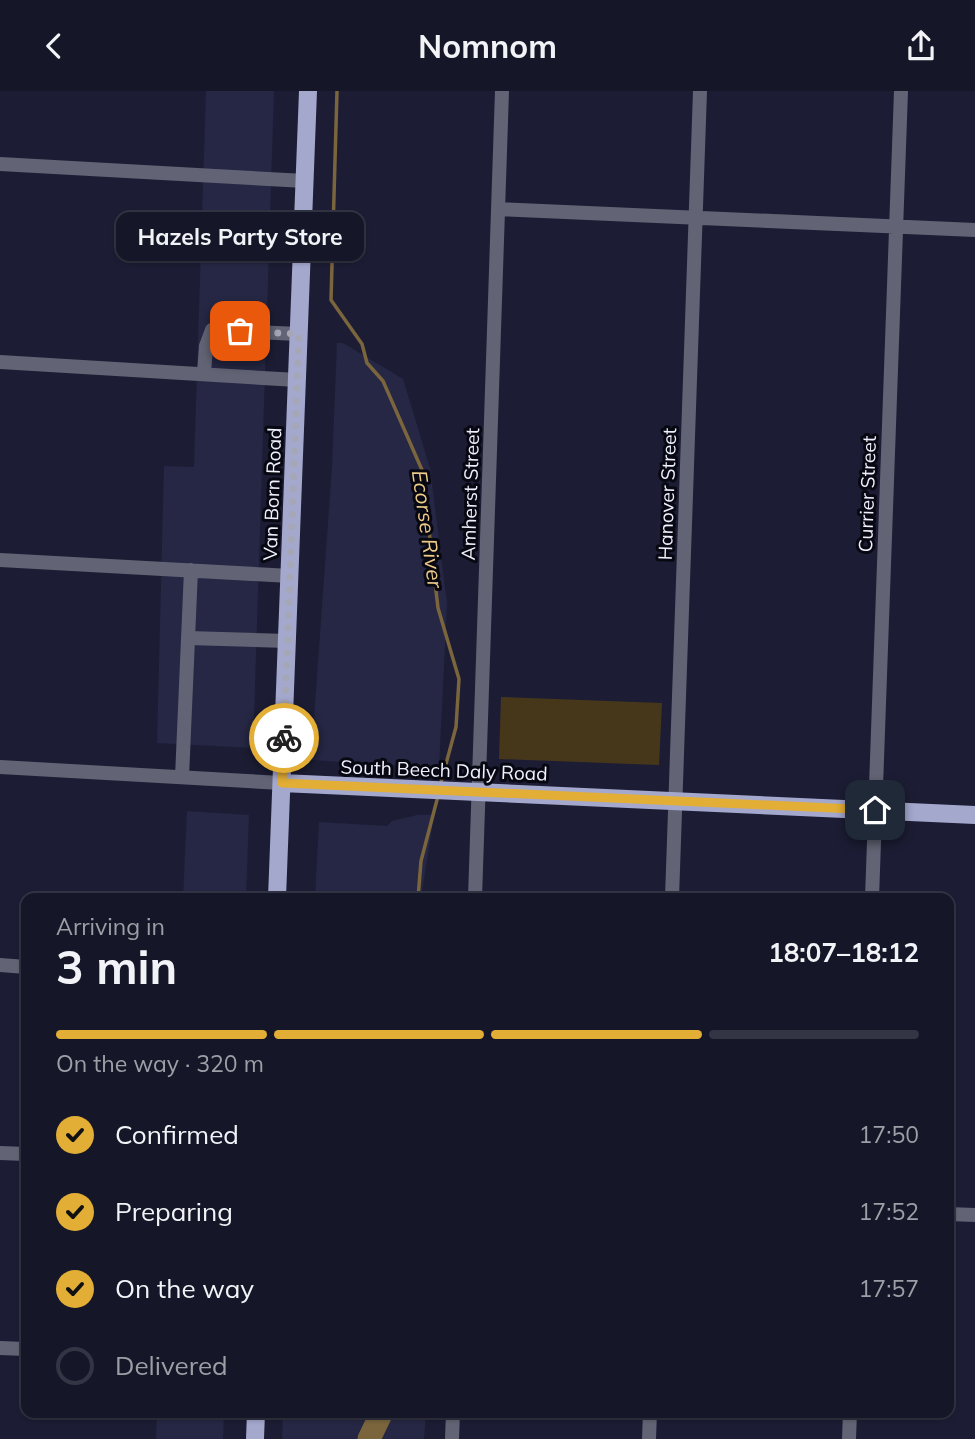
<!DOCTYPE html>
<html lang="en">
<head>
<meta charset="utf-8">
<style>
  :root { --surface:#151627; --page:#1e1f2f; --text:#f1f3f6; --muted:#9d9fa7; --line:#343544; --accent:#e3ae35 }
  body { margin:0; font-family:Mulish,sans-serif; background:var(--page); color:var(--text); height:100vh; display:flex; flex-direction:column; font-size:26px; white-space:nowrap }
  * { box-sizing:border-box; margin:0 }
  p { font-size:23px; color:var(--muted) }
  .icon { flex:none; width:38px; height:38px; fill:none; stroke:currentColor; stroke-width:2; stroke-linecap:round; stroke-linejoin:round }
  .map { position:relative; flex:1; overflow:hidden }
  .details { position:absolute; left:21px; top:802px; width:933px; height:525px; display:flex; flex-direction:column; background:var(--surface); border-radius:14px; box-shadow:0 2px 5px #0004,0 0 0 2px var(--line) }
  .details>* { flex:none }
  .pin { position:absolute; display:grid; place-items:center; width:60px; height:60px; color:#fff; margin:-30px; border-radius:14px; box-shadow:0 4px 10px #0006 }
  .courier { position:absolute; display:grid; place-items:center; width:70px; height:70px; margin:-35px; border:5px solid #e3ae35; border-radius:50%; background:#fff; color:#222; box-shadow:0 2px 9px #0007 }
  .bubble { position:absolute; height:49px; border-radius:14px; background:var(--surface); box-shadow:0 2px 5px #0004,0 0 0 2px var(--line); font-size:23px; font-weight:700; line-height:49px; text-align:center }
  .overview em { font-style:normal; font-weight:700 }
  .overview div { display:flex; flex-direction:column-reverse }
  .overview { display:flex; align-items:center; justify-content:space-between; height:119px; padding:0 35px }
  h1 { font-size:46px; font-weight:700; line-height:52px }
  .bar { display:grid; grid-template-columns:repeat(4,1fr); gap:10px 7px; align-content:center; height:84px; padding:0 35px }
  .bar i { height:9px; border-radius:5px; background:var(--line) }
  .bar .on { background:var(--accent) }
  .bar p { grid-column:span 4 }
  ol { padding:0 35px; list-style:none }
  li { display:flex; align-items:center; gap:21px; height:77px }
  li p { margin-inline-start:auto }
  li .icon { padding:7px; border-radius:50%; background:var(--accent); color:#111; stroke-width:4 }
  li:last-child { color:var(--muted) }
  li i { width:38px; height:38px; border:4px solid var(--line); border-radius:50% }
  header { display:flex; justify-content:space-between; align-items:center; height:91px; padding:0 35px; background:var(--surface); font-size:32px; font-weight:700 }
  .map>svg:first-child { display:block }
  .built { fill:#252744 }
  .green { fill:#46371b }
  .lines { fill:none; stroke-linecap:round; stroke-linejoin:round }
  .stream { stroke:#7a653d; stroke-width:3.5 }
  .river { stroke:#7a653d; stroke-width:23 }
  .minor { stroke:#626475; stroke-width:14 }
  .major { stroke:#a4a8cd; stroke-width:18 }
  .done { stroke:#a5a7b7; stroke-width:7; stroke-dasharray:0 12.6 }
  .route { stroke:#e3ae35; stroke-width:9 }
  .labels { text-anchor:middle; stroke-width:6; stroke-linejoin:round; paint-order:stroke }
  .street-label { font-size:19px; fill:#eff1fe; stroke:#080812 }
  .water-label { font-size:21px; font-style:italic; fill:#edcb89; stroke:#080812 }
</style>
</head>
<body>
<header><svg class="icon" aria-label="back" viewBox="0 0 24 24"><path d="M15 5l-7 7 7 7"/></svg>Nomnom<svg class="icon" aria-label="share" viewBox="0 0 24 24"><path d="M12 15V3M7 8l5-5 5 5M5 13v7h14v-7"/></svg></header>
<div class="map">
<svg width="975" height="1348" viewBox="0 0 975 1348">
  <rect width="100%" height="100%" fill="#1c1d34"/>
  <path class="built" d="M206,0H274L253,657L157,652L164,375L194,376Z
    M337,252H343L403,288L430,377L447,513L439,677L311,669L332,376Z
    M187,720L249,724L246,807H183Z
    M417,724H434L421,807H315L319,731L387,735L392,730Z
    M157,1321H224L223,1348H156Z
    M283,1321H426L424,1348H282Z"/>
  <path class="green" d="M501,606L662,612L659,674L499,668Z"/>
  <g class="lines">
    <path class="stream" d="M337,0L331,209L362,253L367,272L383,290L422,379L438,517L459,588L456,636L440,695
      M418,807L421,770L438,705"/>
    <path class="river" d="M369,1348L382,1321"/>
    <path class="minor" d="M0,73L305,90
      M498,118L975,139
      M0,271L297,289
      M204,283L206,255L212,239L299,243
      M0,469L290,485
      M188,547L287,550
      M0,676L282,692
      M182,686L191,479
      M475,807L502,0
      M672,807L700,0
      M872,807L901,0
      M0,874L26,876
      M0,1062L26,1063
      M948,1123L975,1124
      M0,1257L26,1258
      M452,1348L453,1321
      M649,1348L650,1321
      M849,1348L850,1321"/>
    <path class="major" d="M282,692L975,724
      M277,807L308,0
      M255,1348L256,1321"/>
  </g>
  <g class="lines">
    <path class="done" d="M240,240L299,243L284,647"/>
    <path class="route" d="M284,647L282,692L875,719"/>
  </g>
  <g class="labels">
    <g class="street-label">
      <text transform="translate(272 403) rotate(-88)" y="7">Van Born Road</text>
      <text transform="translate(470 403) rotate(-88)" y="7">Amherst Street</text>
      <text transform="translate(667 403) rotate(-88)" y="7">Hanover Street</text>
      <text transform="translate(867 403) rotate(-88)" y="7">Currier Street</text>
      <text transform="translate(444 679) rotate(2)" y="7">South Beech Daly Road</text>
    </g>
    <g class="water-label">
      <text transform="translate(427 438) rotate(82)" y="7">Ecorse River</text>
    </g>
  </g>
</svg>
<div class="pin" style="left:240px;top:240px;background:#ea580c"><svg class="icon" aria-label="bag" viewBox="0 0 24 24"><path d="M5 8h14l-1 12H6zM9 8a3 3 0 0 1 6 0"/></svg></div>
<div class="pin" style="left:875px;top:719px;background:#1f2937"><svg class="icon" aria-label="home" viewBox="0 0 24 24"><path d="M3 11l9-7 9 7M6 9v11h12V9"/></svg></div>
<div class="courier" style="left:284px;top:647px"><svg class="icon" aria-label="bike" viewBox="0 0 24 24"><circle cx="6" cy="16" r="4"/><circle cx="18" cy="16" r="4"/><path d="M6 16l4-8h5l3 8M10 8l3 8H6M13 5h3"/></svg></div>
<div class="bubble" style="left:116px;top:121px;width:248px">Hazels Party Store</div>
<section class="details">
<div class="overview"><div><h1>3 min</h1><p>Arriving in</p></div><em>18:07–18:12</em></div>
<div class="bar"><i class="on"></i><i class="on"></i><i class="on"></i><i></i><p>On the way · 320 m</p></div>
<ol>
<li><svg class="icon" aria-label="check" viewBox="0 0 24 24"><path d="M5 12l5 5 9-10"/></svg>Confirmed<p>17:50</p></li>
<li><svg class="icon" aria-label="check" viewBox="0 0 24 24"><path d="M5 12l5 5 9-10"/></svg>Preparing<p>17:52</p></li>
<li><svg class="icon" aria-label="check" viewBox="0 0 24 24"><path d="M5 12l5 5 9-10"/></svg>On the way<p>17:57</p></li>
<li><i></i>Delivered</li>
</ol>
</section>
</div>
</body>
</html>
